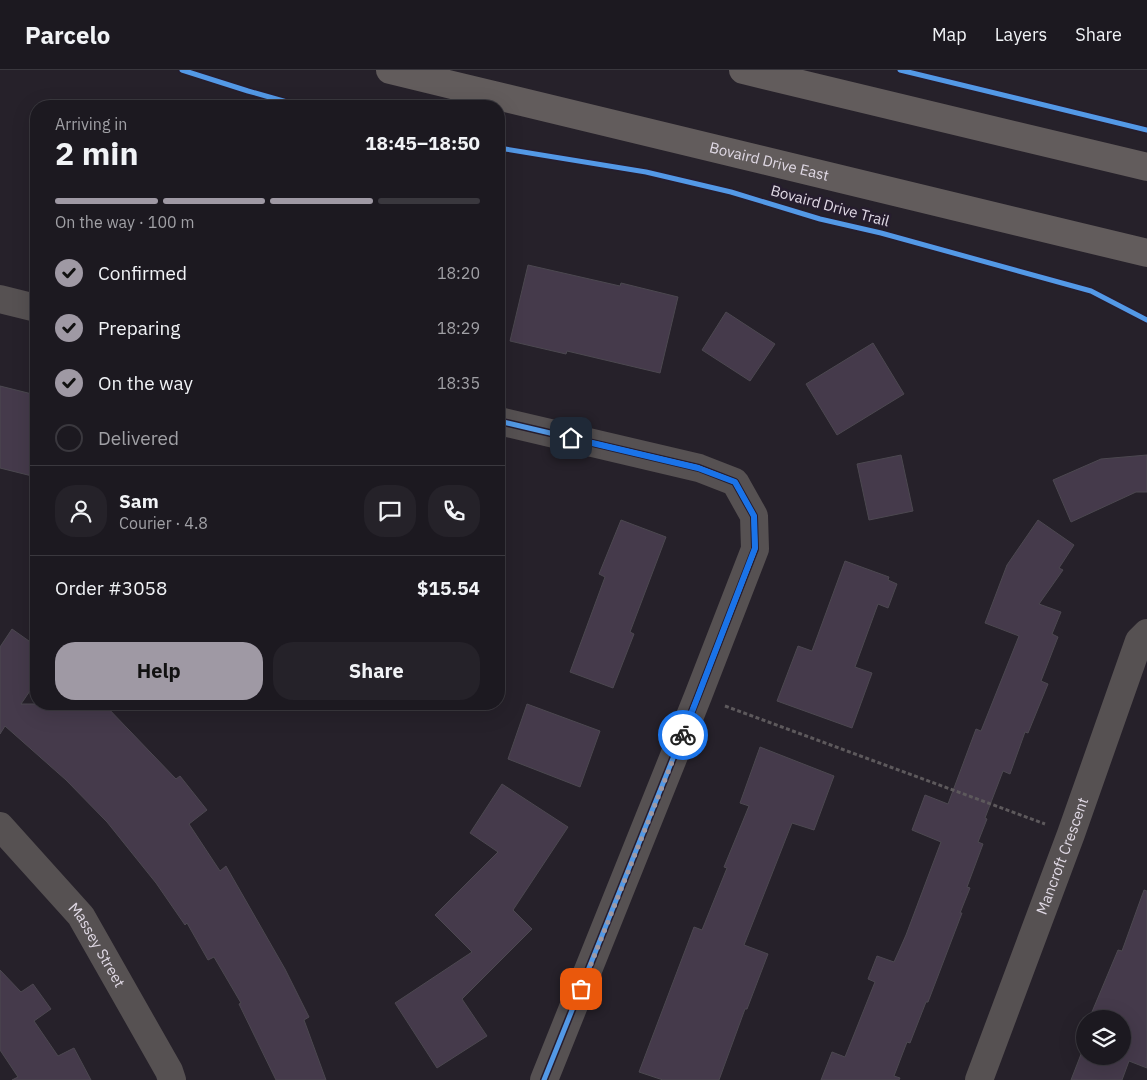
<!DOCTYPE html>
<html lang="en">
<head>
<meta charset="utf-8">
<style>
  :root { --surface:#1c1920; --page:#252229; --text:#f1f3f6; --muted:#a0a0a5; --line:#3a383e; --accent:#9f99a4 }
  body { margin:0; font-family:"IBM Plex Sans",sans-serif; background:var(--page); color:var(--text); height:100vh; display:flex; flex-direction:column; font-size:19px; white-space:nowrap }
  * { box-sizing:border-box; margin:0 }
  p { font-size:16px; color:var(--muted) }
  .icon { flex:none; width:28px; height:28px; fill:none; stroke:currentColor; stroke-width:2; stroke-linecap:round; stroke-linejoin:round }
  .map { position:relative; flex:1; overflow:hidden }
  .panel { position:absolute; left:30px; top:30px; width:475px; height:610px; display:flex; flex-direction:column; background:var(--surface); border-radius:20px; box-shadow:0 5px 20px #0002,0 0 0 1px var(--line) }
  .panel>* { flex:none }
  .controls { position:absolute; left:1076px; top:940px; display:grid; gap:10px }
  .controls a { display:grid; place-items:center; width:55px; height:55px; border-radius:50%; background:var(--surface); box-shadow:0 5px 20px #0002,0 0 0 1px var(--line); font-size:25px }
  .pin { position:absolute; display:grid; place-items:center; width:42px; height:42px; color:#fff; margin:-21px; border-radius:10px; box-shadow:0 2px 8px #0006 }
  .courier { position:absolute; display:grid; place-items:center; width:50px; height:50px; margin:-25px; border:4px solid #1a73e8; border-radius:50%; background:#fff; color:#222; box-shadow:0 1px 6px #0007 }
  .head em { font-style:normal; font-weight:800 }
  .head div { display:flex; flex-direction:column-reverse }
  .head { display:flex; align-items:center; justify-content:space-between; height:85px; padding:0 25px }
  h1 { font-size:32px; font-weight:800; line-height:38px }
  .bar { display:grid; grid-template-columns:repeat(4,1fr); gap:8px 5px; align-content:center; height:60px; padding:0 25px }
  .bar i { height:6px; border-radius:4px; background:var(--line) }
  .bar .on { background:var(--accent) }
  .bar p { grid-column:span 4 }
  .line { display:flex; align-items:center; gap:12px; padding:0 25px; border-top:1px solid var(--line) }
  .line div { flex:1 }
  .round { display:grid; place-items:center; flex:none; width:52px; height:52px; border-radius:20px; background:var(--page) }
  ol { padding:0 25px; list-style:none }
  li { display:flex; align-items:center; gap:15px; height:55px }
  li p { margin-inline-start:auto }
  li .icon { padding:5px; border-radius:50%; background:var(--accent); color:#111; stroke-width:4 }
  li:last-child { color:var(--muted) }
  li i { width:28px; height:28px; border:2px solid var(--line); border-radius:50% }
  .button { display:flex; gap:10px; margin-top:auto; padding:10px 25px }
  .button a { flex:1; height:58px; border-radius:20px; background:var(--accent); color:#111; font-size:20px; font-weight:800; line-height:58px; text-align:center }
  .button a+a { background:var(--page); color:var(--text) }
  header { display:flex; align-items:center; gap:30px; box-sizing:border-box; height:70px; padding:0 25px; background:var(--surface); border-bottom:1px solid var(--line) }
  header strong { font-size:24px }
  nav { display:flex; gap:28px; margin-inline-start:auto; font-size:18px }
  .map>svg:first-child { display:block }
  .building { fill:#453a4b; stroke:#4c4850 }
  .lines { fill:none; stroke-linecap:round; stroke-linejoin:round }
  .path { stroke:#5d595c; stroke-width:3; stroke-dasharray:4 2.5; stroke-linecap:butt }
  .minor { stroke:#565152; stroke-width:28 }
  .secondary { stroke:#625c5c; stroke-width:28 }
  .cycleway-casing { stroke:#261d2e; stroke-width:8 }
  .cycleway { stroke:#5399e6; stroke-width:5 }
  .done { stroke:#9f99a4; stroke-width:5; stroke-dasharray:0 9 }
  .route { stroke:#1a73e8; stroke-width:6 }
  .labels { text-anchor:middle; stroke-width:5; stroke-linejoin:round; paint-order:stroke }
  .street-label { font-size:15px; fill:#e0d9e5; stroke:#261d2e }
</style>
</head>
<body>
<header>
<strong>Parcelo</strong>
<nav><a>Map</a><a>Layers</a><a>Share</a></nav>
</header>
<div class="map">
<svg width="1147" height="1010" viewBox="0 0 1147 1010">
  <rect width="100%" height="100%" fill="#26212a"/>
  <path class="building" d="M528,195L620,216L621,213L678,227L660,303L567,281L566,284L510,271Z
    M726,242L775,274L750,311L702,280Z
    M873,273L904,324L837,365L806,314Z
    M0,316L36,325V407L0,398Z
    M901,385L913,441L869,450L857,394Z
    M1147,385V422H1136L1071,452L1053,410L1101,389Z
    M621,450L666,467L630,562L634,564L613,618L570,602L605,507L599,504Z
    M1038,450L1074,475L1059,498L1063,500L1039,534L1061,542L1052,564L1058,567L1041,611L1048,614L1028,663L1025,662L1010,704L1003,701L985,748L987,749L978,772L983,774L967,817L970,818L960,843H962L928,932H926L910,973L907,972L894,1006L900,1008L899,1010H821L832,982L845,987L875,912L868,909L877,886L894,892L906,865L941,772L912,760L925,725L948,734L976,659L981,661L1019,566L985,553L1007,495Z
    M845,491L889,507L888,510L897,514L888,538L878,534L855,597L872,603L852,658L777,631L798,576L812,581Z
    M12,559L36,576V612L21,634H104L176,709L180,706L207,740L189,754L220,801L226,796L285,899L309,947L304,950L326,1010H276L239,934L241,933L214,887L208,890L187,853L185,855L156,813L107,752L66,710L5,656L0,664V577Z
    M527,634L600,661L580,717L508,689Z
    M760,677L834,706L814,760L792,753L744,875L768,884L747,939H745L719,1010H663L639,1002L694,857L702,860L727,798L724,797L749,736L740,733Z
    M502,714L568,757L513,840L532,859L462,929L487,966L437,998L395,933L472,882L435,845L498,782L470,763Z
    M1144,820L1147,821V998L1129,991L1122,1010H1071L1085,974V986H1122V949H1089L1118,880L1122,881Z
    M0,900L21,922L33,914L51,939L34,951L58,986L74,978L91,1010H12L18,1007L0,980Z"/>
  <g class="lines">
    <path class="path" d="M725,636L1045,754"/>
    <g class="minor">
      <path d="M0,229L36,238"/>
      <path d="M499,351L699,398L735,412L754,446L755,479L698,626L544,1010"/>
      <path id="s1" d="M0,756L81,846L169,1001L172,1010"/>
      <path id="s2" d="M979,1010L1071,764L1139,571L1147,563"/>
    </g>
    <g class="secondary">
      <path id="s3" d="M390,0L1147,183"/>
      <path d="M743,0L1147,97"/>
    </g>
    <g class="cycleway-casing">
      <path id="cycleway" d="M182,0L248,21L301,36
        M900,0L1147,60
        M499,78L646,102L731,122L820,149L881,163L1091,221L1147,250
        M499,351L699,398L735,412L754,446L755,479L698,626L544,1010"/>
    </g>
    <use href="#cycleway" class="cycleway"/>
  </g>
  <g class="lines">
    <path class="done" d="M581,919L683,665"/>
    <path class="route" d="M571,368L698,398L735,412L754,446L755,478L683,665"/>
  </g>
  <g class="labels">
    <g class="street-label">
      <text dy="5" stroke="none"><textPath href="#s3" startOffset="390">Bovaird Drive East</textPath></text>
      <text transform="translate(830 136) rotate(15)" y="5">Bovaird Drive Trail</text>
      <text dy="5" stroke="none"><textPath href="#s2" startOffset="239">Mancroft Crescent</textPath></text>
      <text dy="5" stroke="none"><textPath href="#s1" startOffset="154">Massey Street</textPath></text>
    </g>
  </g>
</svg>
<div class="controls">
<a><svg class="icon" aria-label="layers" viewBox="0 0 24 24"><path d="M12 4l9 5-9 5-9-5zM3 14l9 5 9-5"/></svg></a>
</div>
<div class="pin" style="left:581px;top:919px;background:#ea580c"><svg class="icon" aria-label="bag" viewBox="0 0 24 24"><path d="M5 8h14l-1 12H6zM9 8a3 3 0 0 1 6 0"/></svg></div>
<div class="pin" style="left:571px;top:368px;background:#1f2937"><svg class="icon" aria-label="home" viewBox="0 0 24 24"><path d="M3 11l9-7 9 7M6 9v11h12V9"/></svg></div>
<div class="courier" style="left:683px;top:665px"><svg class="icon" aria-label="bike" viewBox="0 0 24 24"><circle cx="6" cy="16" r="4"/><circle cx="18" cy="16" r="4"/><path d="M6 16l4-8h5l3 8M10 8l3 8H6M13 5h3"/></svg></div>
<section class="panel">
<div class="head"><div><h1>2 min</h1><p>Arriving in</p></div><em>18:45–18:50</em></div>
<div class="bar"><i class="on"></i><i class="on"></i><i class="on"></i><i></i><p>On the way · 100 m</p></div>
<ol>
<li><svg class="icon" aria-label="check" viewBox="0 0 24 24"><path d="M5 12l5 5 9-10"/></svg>Confirmed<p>18:20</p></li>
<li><svg class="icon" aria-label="check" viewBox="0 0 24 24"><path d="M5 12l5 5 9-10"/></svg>Preparing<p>18:29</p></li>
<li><svg class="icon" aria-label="check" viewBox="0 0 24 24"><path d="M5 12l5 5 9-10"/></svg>On the way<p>18:35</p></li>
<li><i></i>Delivered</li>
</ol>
<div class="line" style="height:90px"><a class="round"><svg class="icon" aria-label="person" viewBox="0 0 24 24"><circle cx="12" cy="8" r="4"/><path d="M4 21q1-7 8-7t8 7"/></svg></a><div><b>Sam</b><p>Courier · 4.8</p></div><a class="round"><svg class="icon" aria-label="chat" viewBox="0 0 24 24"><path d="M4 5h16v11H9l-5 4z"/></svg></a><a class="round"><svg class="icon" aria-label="phone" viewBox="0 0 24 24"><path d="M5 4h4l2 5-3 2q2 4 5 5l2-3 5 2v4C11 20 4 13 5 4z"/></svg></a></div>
<div class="line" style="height:65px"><div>Order #3058</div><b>$15.54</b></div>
<div class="button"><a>Help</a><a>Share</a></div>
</section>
</div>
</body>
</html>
